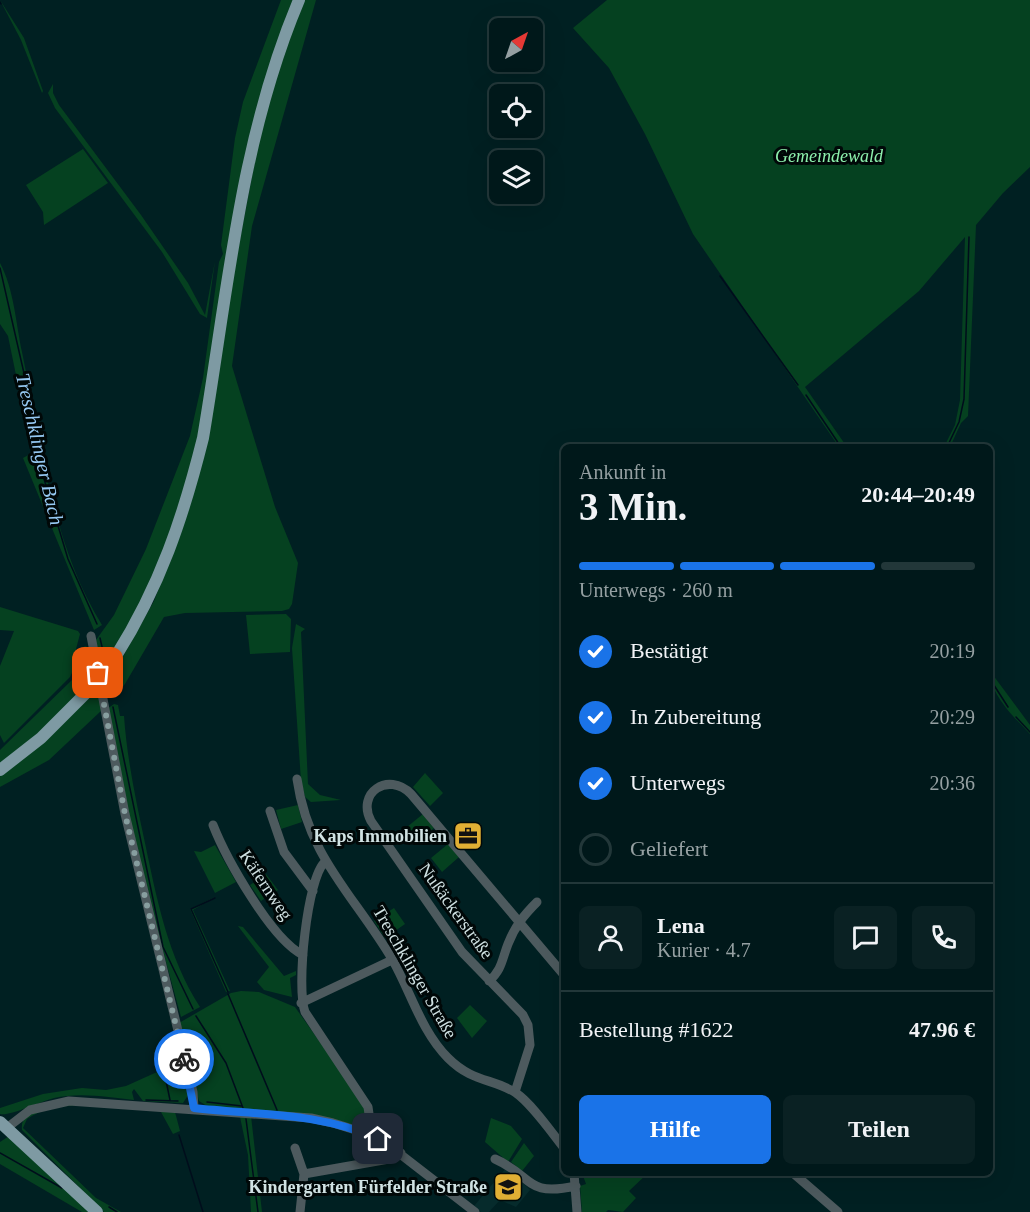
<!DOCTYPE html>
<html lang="de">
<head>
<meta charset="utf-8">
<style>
  :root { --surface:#00181a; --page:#0a2123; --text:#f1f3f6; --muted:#95a0a2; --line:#223739; --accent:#1a73e8 }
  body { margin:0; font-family:"Times New Roman",serif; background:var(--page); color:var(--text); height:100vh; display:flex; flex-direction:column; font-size:22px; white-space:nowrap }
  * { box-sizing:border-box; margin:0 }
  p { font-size:20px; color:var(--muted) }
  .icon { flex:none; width:33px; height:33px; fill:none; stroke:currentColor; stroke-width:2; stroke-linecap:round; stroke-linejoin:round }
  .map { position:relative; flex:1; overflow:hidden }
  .details { position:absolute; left:561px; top:444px; width:432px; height:732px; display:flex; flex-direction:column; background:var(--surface); border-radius:9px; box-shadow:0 6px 24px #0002,0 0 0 2px var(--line) }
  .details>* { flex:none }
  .needle { width:39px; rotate:40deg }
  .tools { position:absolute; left:489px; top:18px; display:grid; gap:12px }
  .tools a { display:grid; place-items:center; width:54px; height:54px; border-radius:9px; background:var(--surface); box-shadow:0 6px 24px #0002,0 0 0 2px var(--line); font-size:30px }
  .pin { position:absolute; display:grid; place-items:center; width:51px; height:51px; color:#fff; margin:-26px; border-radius:12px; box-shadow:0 3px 9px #0006 }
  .courier { position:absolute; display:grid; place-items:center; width:60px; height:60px; margin:-30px; border:4px solid #1a73e8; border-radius:50%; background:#fff; color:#222; box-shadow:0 2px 8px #0007 }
  .summary em { font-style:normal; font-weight:700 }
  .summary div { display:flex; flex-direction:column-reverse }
  .summary { display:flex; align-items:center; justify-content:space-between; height:102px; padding:0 18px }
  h1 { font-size:39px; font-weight:700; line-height:45px }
  .bar { display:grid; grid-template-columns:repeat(4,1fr); gap:9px 6px; align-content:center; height:72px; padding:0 18px }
  .bar i { height:8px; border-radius:4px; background:var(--line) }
  .bar .on { background:var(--accent) }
  .bar p { grid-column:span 4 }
  .line { display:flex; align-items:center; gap:15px; padding:0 18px; border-top:2px solid var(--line) }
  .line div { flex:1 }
  .round { display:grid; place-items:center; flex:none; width:63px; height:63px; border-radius:9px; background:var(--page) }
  ol { padding:0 18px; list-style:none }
  li { display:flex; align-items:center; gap:18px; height:66px }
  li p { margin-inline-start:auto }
  li .icon { padding:6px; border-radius:50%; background:var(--accent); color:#fff; stroke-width:4 }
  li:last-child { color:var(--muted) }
  li i { width:33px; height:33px; border:3px solid var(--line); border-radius:50% }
  .button { display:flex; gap:12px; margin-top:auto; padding:12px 18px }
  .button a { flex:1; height:69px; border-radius:9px; background:var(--accent); color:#fff; font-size:24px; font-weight:700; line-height:69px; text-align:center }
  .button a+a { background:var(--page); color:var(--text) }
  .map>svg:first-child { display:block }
  .built { fill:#062b2c }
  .green { fill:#054120 }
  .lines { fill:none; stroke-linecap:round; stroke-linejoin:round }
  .stream { stroke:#000d1c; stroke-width:1.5 }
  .minor { stroke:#4d5a5e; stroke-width:9 }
  .major { stroke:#7e9aa3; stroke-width:12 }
  .major-bridge { stroke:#7e9aa3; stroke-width:12 }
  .done { stroke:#879e9f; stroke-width:6; stroke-dasharray:0 10.8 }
  .route { stroke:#1a73e8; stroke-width:8 }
  .labels { text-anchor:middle; stroke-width:6; stroke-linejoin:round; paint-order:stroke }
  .park-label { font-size:18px; font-style:italic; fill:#8df1ad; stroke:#000808 }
  .poi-label { font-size:18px; font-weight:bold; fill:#d0e2e3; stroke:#000808; text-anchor:end }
  .street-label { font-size:18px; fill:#d0e2e3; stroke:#000808 }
  .water-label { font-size:20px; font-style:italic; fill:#96c9f3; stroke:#000808 }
</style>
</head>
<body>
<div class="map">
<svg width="1030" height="1212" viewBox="0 0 1030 1212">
  <rect width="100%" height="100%" fill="#002022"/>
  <path class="built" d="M507,1167L530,1190L516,1207L500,1200L489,1212H481L474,1206Z"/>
  <path class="green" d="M0,0L24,38L43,91L42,93L21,40Z
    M281,0H294L268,72L206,404L173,534L130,627L100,668L96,640L114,615L146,549L190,436L203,378L219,262L223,254L221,245L235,138L243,102Z
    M303,0H316L252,226L232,366L275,507L298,563L292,604L289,609L282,611L185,613L164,617L125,684L114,697H107L103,684L121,660L154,601L188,512L265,108Z
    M607,0H1030V167L1003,193L976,225L968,416L961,423L950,447H944L955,425L960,400L965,237L919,291L805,387L847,447H839L693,234L645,134L609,68L573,28Z
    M53,84V93L59,105L141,215L188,283L205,315L215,261L207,318L200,314L162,252L55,108L48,93Z
    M83,149L108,183L44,225L43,212L26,185Z
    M0,263C14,289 16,324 22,352C41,444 52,544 102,625L94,630L23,458L32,453L8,336L0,324Z
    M0,607L78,631L80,634L76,649L77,662L70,677L4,743L0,735V666L14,631L0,630Z
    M286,614L291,619L290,652L250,654L246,615Z
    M296,624L305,629L301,632L308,784L320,795L341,800L311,802L305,797L301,781L292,648Z
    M85,646L90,648L96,675L69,707L0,765V750L74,678L80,666L82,649Z
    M990,671L1030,725V734C1014,717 990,695 990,671Z
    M99,689L102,710L49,760L0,787V776L24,758Z
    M114,704L118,705L120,716H124C127,759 136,801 145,843C157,900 168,957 200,1007L181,1017L135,848L107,709Z
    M425,773L443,793L430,806L413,787Z
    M298,805L302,822L281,829L276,810Z
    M423,814L434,828L418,842L407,827Z
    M448,844L459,857L442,872L431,858Z
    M215,845L236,882L215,893L194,851L201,852Z
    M266,874L278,890L261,901L250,885Z
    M215,897L193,910L230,991L226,992L190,909Z
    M394,908L405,924L385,938L374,921Z
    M238,926L243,927L284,976L296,971V975L290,978L292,997L264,990L257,982L269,967Z
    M241,991L259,992L295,1007L364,1104L366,1121C359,1129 349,1123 340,1121L207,1106L199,1101L179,1023L231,993Z
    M470,1005L487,1021L472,1038L457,1018Z
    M177,1063H183L190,1092L183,1103L143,1101L134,1089L132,1092L134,1100C110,1097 79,1092 54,1098C42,1101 8,1117 0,1114V1108L43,1094L82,1088L106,1090L126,1086Z
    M69,1102L251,1116L262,1212H251L248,1155L240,1117L175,1112L180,1131L173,1134L161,1112L157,1111C120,1108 58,1096 27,1119L23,1128L96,1198L121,1212H104L22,1130C19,1108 53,1105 69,1102Z
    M491,1118L511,1126L522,1139L508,1162L485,1142Z
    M9,1136L92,1212H82L0,1164V1142Z
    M524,1143L534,1156L522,1171L511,1162Z
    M582,1173H648L629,1191L636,1198L623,1212L608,1210L606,1212H582L580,1186L586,1184Z"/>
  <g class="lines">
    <path class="stream" d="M0,2L1,4
      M0,268L26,382L41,469L68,559L97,624
      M720,276L798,385
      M806,395L841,447
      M947,447L959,422L964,399L969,237
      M100,638L105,660
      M108,674L112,694
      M990,679L1008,707
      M113,707L163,947L193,1009
      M1016,717L1030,732
      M215,898L191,909L228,992
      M228,994L277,1110
      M196,1016L226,1063L243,1108
      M164,1071L170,1100
      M146,1100L178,1101
      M207,1102L242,1106
      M246,1119L258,1212
      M179,1135L203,1212
      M0,1153L62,1188
      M109,1207L117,1212"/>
    <path class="minor" d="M91,636L125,814L193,1092L194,1108
      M297,779C308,857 354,895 392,959C411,992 421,1031 448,1058C473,1083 493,1078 516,1093C532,1104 552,1133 564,1148
      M270,811L284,852L313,891
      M213,825C226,858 271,939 303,955
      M325,862C307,877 296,988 305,1012L368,1107L370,1121L365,1133
      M489,981C502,970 502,959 508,944C515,926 524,915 537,902
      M301,1003L392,960
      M515,1092L530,1045L528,1025L523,1015L462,952L371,821C356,793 388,771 411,794L564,975
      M8,1127L30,1110L69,1101L311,1118L333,1123L365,1133L391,1147L475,1212
      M295,1148L304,1174L389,1159L401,1153
      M495,1159C534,1176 524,1197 576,1186
      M574,1173L577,1212
      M793,1173L838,1212
      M300,1212L304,1174"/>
    <path class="major" d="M116,656C160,586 183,518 203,438C228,290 240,140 299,0
      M0,770L41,738L89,690
      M0,1122L97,1212"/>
    <path class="major-bridge" d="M89,690L116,656"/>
  </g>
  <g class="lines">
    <path class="done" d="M98,673L125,814L184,1059"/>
    <path class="route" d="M184,1059L194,1108C256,1115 320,1112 378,1139"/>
  </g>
  <defs>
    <g id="office-square" transform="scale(1.5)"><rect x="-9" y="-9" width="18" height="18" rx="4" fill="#e1af34" stroke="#000808"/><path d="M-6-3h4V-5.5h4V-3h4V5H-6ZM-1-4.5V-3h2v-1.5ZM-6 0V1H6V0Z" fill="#111"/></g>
    <g id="school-square" transform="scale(1.5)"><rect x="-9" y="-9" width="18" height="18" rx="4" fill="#e1af34" stroke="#000808"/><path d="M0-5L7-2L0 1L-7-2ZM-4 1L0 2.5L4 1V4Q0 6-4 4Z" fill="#111"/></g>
  </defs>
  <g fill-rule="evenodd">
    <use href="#office-square" x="468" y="836"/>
    <use href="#school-square" x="508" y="1187"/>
  </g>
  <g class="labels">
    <g class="park-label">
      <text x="829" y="162">Gemeindewald</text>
    </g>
    <g class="poi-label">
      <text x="447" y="842">Kaps Immobilien</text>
      <text x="487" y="1193">Kindergarten Fürfelder Straße</text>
    </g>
    <g class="street-label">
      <text transform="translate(266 885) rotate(56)" y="6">Käfernweg</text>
      <text transform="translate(456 911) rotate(54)" y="6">Nußäckerstraße</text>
      <text transform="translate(415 972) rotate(60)" y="6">Treschklinger Straße</text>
    </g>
    <g class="water-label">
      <text transform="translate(40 449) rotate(77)" y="7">Treschklinger Bach</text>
    </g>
  </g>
</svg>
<div class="tools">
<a><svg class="needle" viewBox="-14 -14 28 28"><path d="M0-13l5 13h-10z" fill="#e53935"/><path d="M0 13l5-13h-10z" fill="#95a0a2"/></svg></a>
<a><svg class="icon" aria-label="locate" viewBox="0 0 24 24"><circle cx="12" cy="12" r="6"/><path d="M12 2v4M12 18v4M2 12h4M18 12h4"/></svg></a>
<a><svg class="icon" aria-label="layers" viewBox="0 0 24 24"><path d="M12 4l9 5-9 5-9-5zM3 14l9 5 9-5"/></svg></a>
</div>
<div class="pin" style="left:98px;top:673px;background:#ea580c"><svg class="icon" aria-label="bag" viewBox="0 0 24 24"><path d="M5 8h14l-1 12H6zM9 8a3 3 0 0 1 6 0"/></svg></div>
<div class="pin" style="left:378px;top:1139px;background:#1f2937"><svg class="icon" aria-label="home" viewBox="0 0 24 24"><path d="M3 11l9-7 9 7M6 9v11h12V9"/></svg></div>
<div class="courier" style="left:184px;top:1059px"><svg class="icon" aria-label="bike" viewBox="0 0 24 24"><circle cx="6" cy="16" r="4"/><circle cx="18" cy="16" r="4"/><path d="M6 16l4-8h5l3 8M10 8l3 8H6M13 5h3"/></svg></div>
<section class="details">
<div class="summary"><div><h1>3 Min.</h1><p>Ankunft in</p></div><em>20:44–20:49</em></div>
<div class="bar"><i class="on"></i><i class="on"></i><i class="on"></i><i></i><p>Unterwegs · 260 m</p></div>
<ol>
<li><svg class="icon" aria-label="check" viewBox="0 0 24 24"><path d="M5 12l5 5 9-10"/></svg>Bestätigt<p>20:19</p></li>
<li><svg class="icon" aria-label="check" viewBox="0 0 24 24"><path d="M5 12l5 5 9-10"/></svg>In Zubereitung<p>20:29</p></li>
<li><svg class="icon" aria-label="check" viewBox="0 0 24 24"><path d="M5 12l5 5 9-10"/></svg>Unterwegs<p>20:36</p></li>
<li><i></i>Geliefert</li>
</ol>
<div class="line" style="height:108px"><a class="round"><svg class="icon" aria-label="person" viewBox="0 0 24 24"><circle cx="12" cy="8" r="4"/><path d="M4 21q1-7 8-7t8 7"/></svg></a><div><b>Lena</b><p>Kurier · 4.7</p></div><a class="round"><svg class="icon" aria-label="chat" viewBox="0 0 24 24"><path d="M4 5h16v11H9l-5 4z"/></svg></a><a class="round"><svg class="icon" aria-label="phone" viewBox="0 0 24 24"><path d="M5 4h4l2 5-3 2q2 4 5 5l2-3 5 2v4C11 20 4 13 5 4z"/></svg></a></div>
<div class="line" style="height:78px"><div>Bestellung #1622</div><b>47.96 €</b></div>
<div class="button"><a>Hilfe</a><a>Teilen</a></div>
</section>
</div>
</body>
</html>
